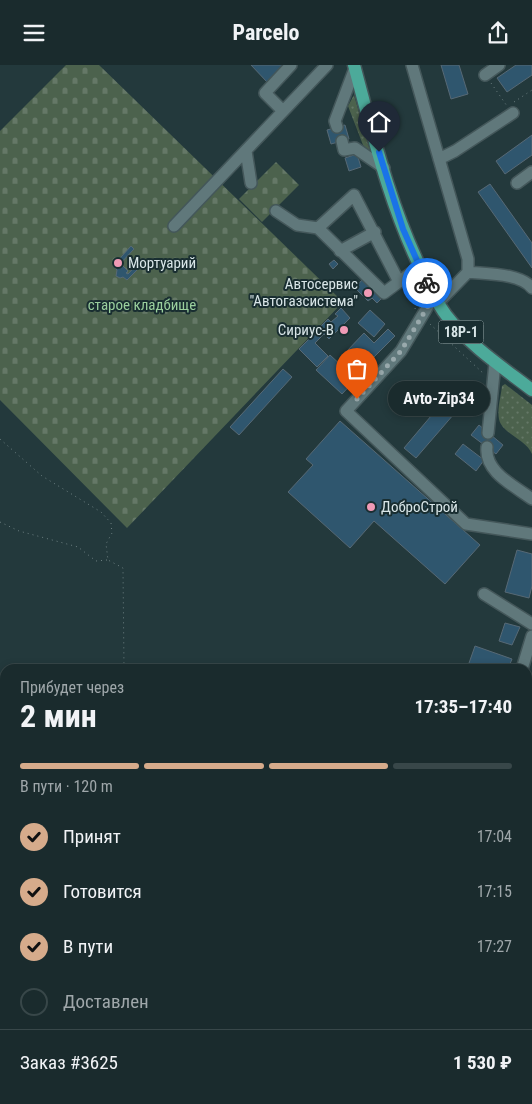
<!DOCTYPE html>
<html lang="ru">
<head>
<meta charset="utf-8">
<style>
  :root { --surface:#1a2b2d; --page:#273739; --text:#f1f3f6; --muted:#9fa7aa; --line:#384749; --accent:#d6ab8b }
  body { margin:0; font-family:"Roboto Condensed",sans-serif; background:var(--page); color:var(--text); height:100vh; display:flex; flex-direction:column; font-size:19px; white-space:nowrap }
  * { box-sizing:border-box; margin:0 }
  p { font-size:16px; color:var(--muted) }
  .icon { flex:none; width:28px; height:28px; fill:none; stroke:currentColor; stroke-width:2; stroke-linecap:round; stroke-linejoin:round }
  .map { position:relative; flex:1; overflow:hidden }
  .details { position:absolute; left:0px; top:599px; width:532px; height:441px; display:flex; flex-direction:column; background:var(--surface); border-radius:15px 15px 0 0; box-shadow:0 2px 8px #0003,0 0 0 1px var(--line) }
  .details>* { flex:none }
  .pin { position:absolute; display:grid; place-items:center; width:42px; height:42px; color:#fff; margin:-51px -21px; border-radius:50% 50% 50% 0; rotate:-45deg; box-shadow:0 0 5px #0007 }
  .pin .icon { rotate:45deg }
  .courier { position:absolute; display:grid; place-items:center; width:50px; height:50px; margin:-25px; border:4px solid #1a73e8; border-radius:50%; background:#fff; color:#222; box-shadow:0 1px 6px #0007 }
  .bubble { position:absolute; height:35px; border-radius:18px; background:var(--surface); box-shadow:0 2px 8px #0003,0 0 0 1px var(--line); font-size:16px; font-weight:700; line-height:35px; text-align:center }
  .summary em { font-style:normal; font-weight:700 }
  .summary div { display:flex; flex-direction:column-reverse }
  .summary { display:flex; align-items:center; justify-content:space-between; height:85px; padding:0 20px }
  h1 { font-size:32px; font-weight:700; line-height:38px }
  .bar { display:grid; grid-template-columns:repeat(4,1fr); gap:8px 5px; align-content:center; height:60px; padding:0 20px }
  .bar i { height:6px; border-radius:4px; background:var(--line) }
  .bar .on { background:var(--accent) }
  .bar p { grid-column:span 4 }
  .line { display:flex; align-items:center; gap:12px; padding:0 20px; border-top:1px solid var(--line) }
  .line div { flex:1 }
  ol { padding:0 20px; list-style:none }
  li { display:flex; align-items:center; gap:15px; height:55px }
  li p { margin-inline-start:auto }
  li .icon { padding:5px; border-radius:50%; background:var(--accent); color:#111; stroke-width:4 }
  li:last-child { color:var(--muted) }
  li i { width:28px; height:28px; border:2px solid var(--line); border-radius:50% }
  header { display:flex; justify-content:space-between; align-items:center; height:65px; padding:0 20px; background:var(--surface); font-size:22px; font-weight:700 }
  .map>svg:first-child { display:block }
  .grass { fill:url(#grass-dots) }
  .cemetery { fill:url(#cemetery-stones) }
  .building { fill:#2f566e; stroke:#576975 }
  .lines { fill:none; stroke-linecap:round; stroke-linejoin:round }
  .minor-casing { stroke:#44575a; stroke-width:14 }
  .major-casing { stroke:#44575a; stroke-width:15 }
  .path { stroke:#6d8082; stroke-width:1; stroke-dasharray:1 4; stroke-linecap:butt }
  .minor { stroke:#60787b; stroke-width:11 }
  .major { stroke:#4caa9a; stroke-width:12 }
  .done { stroke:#99a9ac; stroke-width:5; stroke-dasharray:0 9 }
  .route { stroke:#1a73e8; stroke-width:6 }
  .poi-dot { fill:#f09ab6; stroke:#192e31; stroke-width:2 }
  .labels { text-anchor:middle; stroke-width:4; stroke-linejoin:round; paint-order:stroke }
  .shield { fill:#192e31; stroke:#9fafb1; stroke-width:1 }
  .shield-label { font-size:14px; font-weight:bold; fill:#d9e6e8 }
  .poi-label { font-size:15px; fill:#d9e6e8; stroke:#192e31; text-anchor:start }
  .park-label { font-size:15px; fill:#9acf9d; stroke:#192e31 }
</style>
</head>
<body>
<header><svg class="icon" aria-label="menu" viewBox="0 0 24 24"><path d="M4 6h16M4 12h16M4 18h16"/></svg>Parcelo<svg class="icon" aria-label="share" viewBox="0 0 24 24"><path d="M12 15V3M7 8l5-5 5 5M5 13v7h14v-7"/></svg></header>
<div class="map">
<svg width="532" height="1039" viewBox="0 0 532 1039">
  <defs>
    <pattern id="grass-dots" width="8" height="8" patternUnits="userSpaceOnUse" patternTransform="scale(1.25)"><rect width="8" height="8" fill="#4c624d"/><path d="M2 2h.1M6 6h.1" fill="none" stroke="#657867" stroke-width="1.8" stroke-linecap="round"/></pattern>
    <pattern id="cemetery-stones" width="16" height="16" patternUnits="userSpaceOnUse" patternTransform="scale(1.25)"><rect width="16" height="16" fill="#4c624d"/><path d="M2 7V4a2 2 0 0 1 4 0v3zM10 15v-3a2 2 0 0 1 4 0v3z" fill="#657867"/></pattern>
  </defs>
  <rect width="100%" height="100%" fill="#23393c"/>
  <path class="grass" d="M354,30L371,89L363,80L348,41Z
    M505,319L532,340V389C526,374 502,369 499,354C497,344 501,331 502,321Z"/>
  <path class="cemetery" d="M66,0H99L343,237L127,463L0,335V66Z
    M276,97L299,120L262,157L239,134Z"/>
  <path class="building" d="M251,0H284L267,17Z
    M441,0H459L468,29L451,34Z
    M516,0H532V10L507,27L497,13Z
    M345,60L349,74L331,79L327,65Z
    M532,70V90L505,109L496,96Z
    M357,89L361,102L349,106L345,93Z
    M490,119L532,178V203L478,127Z
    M131,181L134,184L119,200L120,202L122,200L128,206L126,208L128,209L143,193L146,196L127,215L123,212L120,213L116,211L117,205L113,201Z
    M334,195L338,199L333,204L329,199Z
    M362,215L381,234L377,238L372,233L368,236L355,223Z
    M341,243L350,253L329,274L324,269L315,278L328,291L317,302L299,284L314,269L316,271L321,267L318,264L328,254L331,257L338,251L335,249Z
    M370,245L385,259L374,272L358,258Z
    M388,264L395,271L363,303L346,287L364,268L374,278Z
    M330,290L356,314L342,329L316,305Z
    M283,304L292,312L239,370L230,362Z
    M442,338L454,349L416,393L404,383Z
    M340,356L480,480L445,519L374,456L350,483L288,427L313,400L306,394Z
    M479,360L503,380L496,389L471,370Z
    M463,379L484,395L476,406L455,389Z
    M517,485L532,489V521L529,533L505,527Z
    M505,558L520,562L512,580L499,576Z
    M475,581L512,594L508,604H476L468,601Z"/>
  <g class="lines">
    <g class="minor-casing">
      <path id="minor" d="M412,0L468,194V207L438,238
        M485,10L499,0
        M283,46L265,28L291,0
        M337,62L335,56L355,3
        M342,76L344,85L355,83L384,103
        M246,86L251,118
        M439,94L455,86L513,48
        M517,118L532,107
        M276,146L297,160L318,163L384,228L419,202
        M174,161L327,0
        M318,163L354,130L399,217
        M340,186L375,167
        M468,207C486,209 520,208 532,223
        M434,231L401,286L346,346L466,459L532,469
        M488,368L495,298
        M487,382C484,407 515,421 532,434
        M484,529L532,559
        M522,604L532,571
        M528,946L532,942
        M392,1039L393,1035
        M453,1039L455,1035"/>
    </g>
    <g class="major-casing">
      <path id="major" d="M354,0C373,70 391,145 424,210C430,223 437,238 446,250C469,280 502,302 532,325"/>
    </g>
    <path class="path" d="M491,18L507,41
      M514,37L532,25
      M415,244L419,228
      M430,259L484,309
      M0,374L42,411L101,447L111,458L112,468L106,479L108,495L123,503L124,604
      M0,457L19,466L78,482L96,496L107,495
      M528,702H532
      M528,705L532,709
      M528,734L532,732
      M528,799L532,795
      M144,1035L155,1039
      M246,1035L249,1039"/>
    <use href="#minor" class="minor"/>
    <use href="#major" class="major"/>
  </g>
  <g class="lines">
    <path class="done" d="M357,334L401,286L434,231L427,218"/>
    <path class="route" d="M379,87L403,164L427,218"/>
  </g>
  <g class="poi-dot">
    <circle cx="118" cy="198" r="5"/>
    <circle cx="368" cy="228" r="5"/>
    <circle cx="344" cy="265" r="5"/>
    <circle cx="371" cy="442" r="5"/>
  </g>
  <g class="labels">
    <rect class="shield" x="438.5" y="255.5" width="45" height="23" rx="4"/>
    <g class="shield-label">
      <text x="461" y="272">18Р-1</text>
    </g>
    <g class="poi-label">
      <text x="128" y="203">Мортуарий</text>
      <text x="358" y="224" text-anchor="end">Автосервис<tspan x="358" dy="17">"Автогазсистема"</tspan></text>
      <text x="334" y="270" text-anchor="end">Сириус-В</text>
      <text x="381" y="447">ДоброСтрой</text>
    </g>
    <g class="park-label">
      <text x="142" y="245">старое кладбище</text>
    </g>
  </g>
</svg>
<div class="pin" style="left:357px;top:334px;background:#ea580c"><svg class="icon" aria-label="bag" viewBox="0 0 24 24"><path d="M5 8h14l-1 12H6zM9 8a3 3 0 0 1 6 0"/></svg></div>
<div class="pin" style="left:379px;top:87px;background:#1f2937"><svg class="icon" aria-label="home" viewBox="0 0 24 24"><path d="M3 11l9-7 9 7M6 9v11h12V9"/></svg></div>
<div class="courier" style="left:427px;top:218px"><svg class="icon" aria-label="bike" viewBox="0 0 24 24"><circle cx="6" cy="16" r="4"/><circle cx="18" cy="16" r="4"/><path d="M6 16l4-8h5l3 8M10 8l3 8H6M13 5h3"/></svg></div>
<div class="bubble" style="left:388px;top:316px;width:102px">Avto-Zip34</div>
<section class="details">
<div class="summary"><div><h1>2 мин</h1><p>Прибудет через</p></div><em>17:35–17:40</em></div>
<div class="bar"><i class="on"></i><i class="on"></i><i class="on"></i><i></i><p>В пути · 120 m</p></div>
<ol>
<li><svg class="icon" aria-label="check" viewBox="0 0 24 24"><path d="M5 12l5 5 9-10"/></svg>Принят<p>17:04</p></li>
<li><svg class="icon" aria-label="check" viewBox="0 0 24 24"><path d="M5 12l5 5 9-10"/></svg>Готовится<p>17:15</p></li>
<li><svg class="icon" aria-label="check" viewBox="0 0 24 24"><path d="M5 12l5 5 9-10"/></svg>В пути<p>17:27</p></li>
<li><i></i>Доставлен</li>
</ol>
<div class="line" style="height:65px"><div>Заказ #3625</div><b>1 530 ₽</b></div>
</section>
</div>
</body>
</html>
